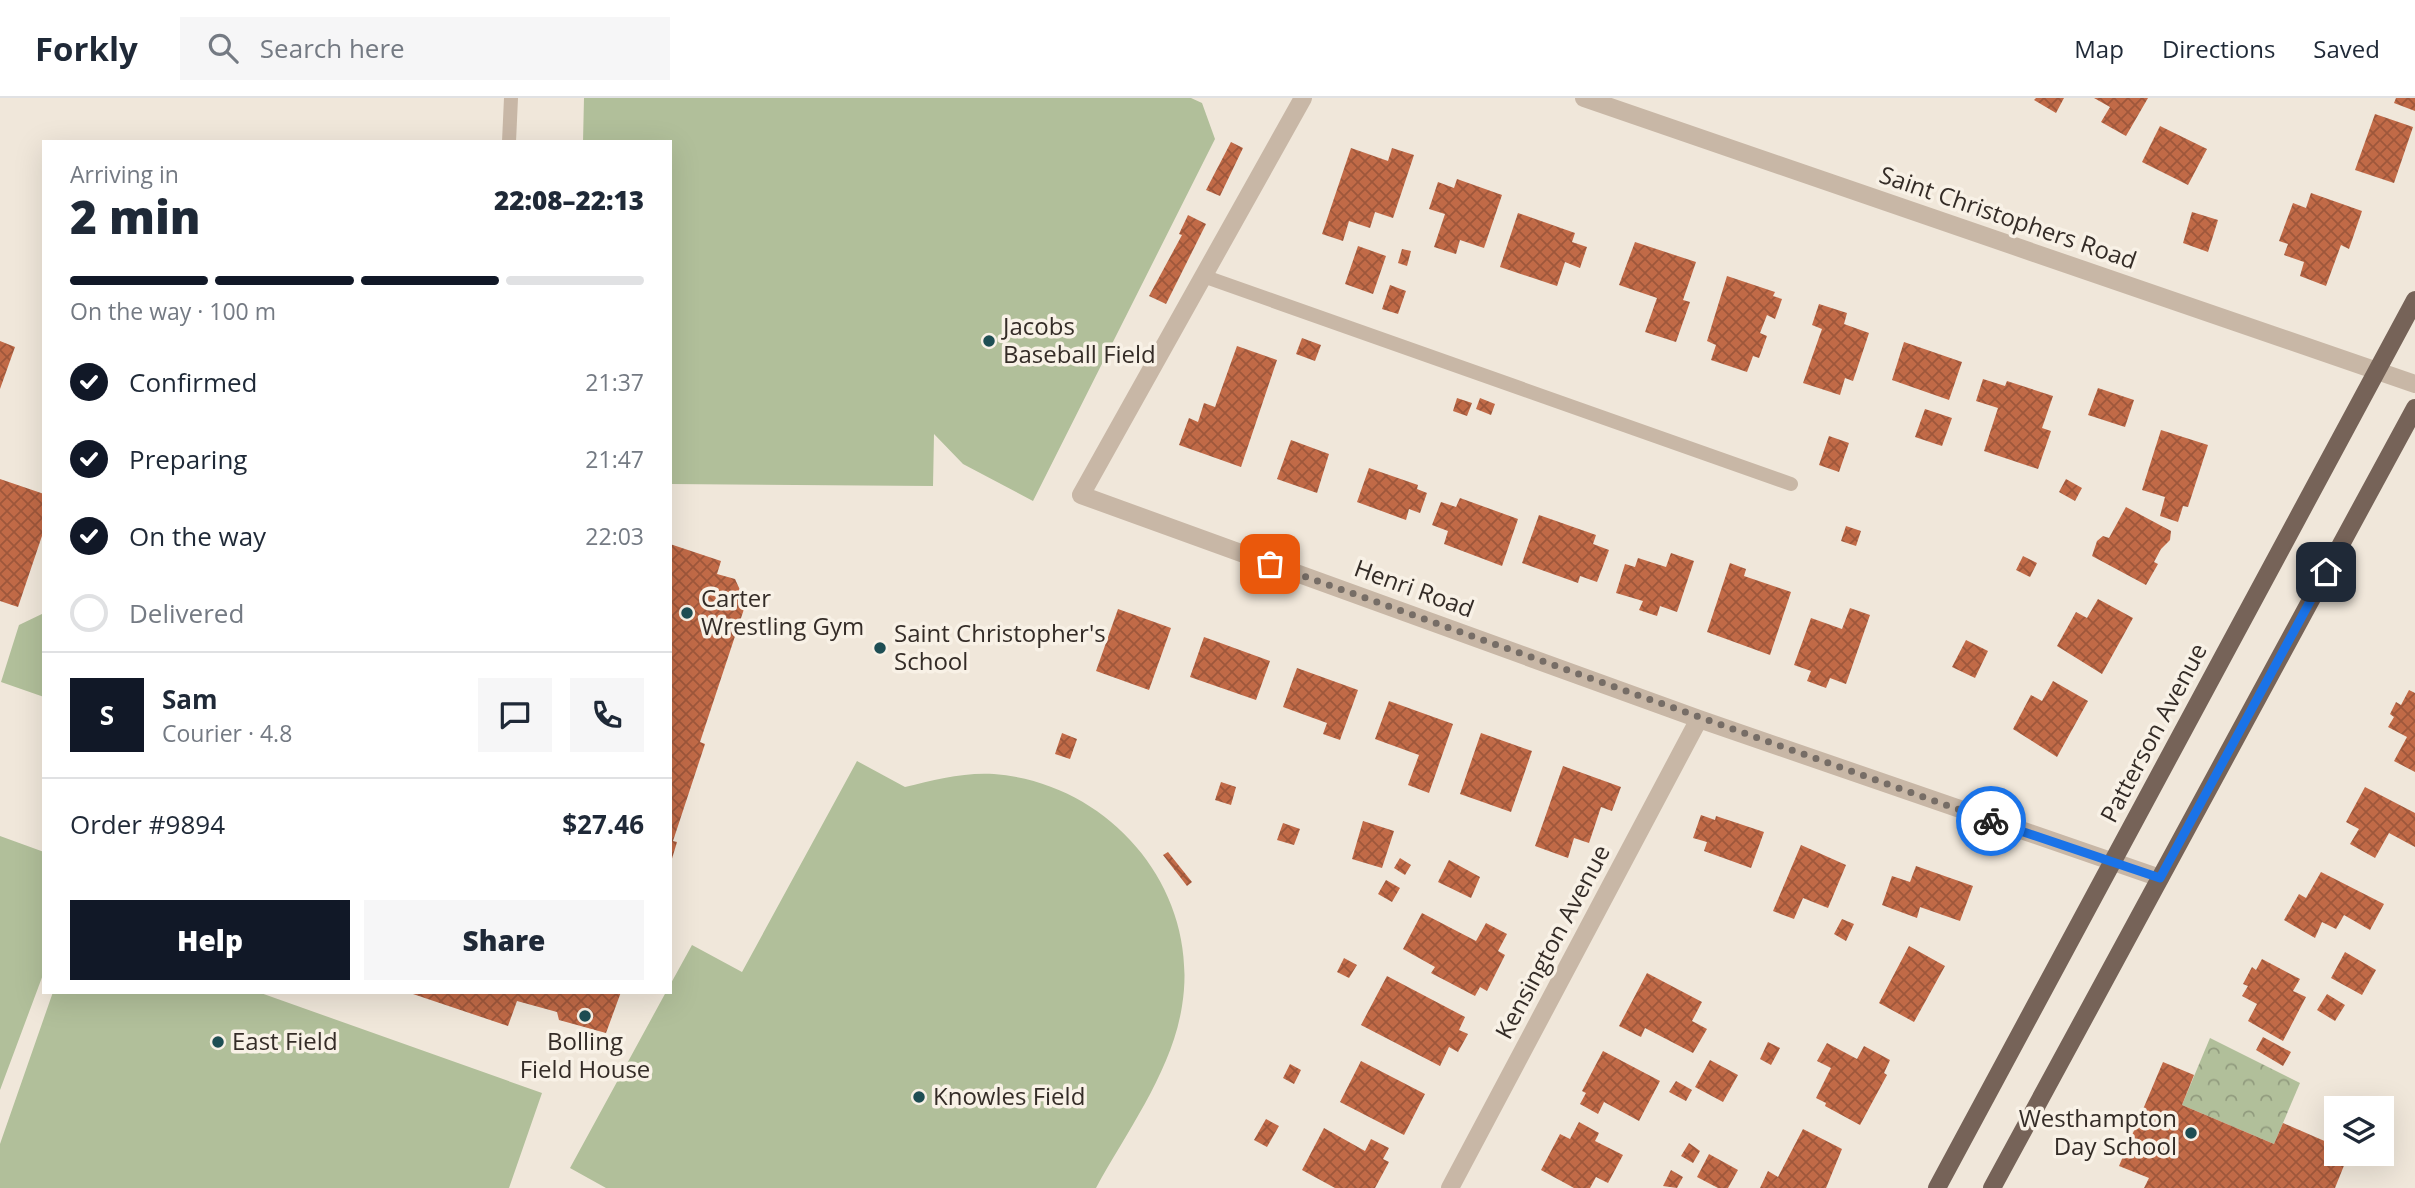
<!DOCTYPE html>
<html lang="en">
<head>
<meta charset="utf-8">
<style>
  :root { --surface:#fff; --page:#f6f6f7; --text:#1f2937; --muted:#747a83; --line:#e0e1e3; --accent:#111827 }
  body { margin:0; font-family:"Open Sans",sans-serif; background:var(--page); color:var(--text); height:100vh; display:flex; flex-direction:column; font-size:26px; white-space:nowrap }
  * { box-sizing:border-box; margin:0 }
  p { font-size:23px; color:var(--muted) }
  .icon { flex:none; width:38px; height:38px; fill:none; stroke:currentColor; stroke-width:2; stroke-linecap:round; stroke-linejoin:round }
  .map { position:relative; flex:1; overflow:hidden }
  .side { position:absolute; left:42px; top:42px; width:630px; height:854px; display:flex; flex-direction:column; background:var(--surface); border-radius:0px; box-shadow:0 7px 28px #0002 }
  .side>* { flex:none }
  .fabs { position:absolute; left:2324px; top:998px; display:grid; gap:14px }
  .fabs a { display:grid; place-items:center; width:70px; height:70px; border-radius:0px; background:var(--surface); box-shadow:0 7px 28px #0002; font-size:35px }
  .pin { position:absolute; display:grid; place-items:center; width:60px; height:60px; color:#fff; margin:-30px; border-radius:14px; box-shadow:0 4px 10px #0006 }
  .courier { position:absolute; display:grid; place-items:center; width:70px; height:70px; margin:-35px; border:5px solid #1a73e8; border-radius:50%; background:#fff; color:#222; box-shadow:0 2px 9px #0007 }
  .overview em { font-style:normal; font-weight:800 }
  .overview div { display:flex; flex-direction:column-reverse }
  .overview { display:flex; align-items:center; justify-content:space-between; height:119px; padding:0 28px }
  h1 { font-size:46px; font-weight:800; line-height:52px }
  .bar { display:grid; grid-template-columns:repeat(4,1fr); gap:10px 7px; align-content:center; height:84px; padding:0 28px }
  .bar i { height:9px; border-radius:5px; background:var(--line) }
  .bar .selected { background:var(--accent) }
  .bar p { grid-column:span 4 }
  .line { display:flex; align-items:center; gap:18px; padding:0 28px; border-top:2px solid var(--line) }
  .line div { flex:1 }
  .round { display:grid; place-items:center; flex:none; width:74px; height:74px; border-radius:0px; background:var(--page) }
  ol { padding:0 28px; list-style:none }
  li { display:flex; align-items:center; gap:21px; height:77px }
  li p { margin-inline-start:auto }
  li .icon { padding:7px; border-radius:50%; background:var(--accent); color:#fff; stroke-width:4 }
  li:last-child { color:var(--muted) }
  li i { width:38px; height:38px; border:4px solid var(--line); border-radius:50% }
  .action { display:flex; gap:14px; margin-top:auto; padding:14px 28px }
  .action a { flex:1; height:80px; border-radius:0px; background:var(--accent); color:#fff; font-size:28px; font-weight:800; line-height:80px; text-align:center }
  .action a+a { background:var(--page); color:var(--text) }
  header { display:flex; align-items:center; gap:42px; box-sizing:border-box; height:98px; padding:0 35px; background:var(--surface); border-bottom:2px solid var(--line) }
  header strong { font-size:33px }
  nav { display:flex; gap:38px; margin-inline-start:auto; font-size:24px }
  .search { width:490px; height:63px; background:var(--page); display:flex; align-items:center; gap:18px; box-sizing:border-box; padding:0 24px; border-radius:0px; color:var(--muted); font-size:26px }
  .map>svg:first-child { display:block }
  .grass { fill:#b1bf9a }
  .park { fill:url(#park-crowns) }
  .building { fill:url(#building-cross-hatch) }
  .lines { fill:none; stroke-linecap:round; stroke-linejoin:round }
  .lane { stroke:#c8b7a6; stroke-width:14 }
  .street { stroke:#c8b7a6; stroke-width:18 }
  .primary { stroke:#766358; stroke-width:18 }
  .done { stroke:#766d66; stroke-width:7; stroke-dasharray:0 12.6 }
  .route { stroke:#1a73e8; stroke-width:9 }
  .poi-dot { fill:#1e4e54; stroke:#f8f1e6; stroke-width:2.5 }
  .labels { text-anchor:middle; stroke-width:7; stroke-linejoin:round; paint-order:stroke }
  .street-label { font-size:24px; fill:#342c27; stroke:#f8f1e6 }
  .poi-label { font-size:24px; fill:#342c27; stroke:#f8f1e6; text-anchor:start }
</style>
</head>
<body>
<header>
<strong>Forkly</strong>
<div class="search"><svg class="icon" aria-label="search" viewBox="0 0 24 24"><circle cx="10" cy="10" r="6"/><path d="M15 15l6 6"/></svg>Search here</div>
<nav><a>Map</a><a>Directions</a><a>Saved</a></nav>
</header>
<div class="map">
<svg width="2415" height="1090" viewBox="0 0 2415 1090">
  <defs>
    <pattern id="park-crowns" width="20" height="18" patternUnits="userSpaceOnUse" patternTransform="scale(1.75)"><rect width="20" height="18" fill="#b1bf9a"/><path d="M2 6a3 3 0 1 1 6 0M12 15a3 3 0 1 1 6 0" fill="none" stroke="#919b7e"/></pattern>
    <pattern id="building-cross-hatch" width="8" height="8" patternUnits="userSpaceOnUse" patternTransform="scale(1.75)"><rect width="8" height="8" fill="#c16a47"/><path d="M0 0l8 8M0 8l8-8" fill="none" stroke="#9e573b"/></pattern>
  </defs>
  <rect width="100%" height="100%" fill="#f0e7da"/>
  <path class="grass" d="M584,0H1191L1202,5L1215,41L1033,403L963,366L934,336L933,388L670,386V44H583Z
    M44,515V599L1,584L19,527Z
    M857,663L905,689C934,682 964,674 994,676C1110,685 1201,791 1182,908C1172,973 1127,1033 1096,1090H606L570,1070L666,894H670V887L692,847L742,874Z
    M0,738L44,754V874L0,992Z
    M53,894H258L542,995L509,1090H0V1046Z"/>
  <path class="park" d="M2210,940L2300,985L2274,1046L2182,1007Z"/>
  <path class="building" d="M2036,0H2064L2056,15L2034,2Z
    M2094,0H2148L2126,38L2101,24L2110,9Z
    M2396,0H2415V13L2394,5Z
    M2375,16L2413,29L2394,85L2355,72Z
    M2160,28L2207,51L2188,87L2142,64Z
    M1231,44L1243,50L1220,98L1206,92Z
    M1351,50L1388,63L1392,50L1414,57L1393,120L1375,114L1370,130L1349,123L1343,143L1322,136Z
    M1457,81L1502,97L1484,150L1460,142L1456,156L1434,149L1445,116L1429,111L1438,84L1454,90Z
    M2311,95L2362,113L2349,151L2341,147L2326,188L2300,178L2304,164L2284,157L2288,146L2279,143L2293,105L2306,110Z
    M2192,114L2218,122L2208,154L2183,145Z
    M1518,115L1575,135L1572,144L1587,149L1580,170L1565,164L1557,188L1500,169Z
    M1188,117L1206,126L1166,206L1149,198L1182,137L1179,136Z
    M1635,144L1696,164L1683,202L1690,204L1676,244L1645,234L1657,200L1619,187Z
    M1358,148L1386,158L1373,196L1345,186Z
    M1402,151L1411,153L1407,168L1398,165Z
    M1727,178L1775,194L1773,198L1782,201L1775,221L1767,217L1760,235L1767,238L1759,260L1753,258L1747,274L1711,262L1716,247L1707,243Z
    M1390,187L1406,193L1398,216L1382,211Z
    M1819,206L1847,215L1844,226L1869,235L1853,283L1845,280L1840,297L1803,285L1822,231L1812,227Z
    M1302,240L1321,247L1315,263L1296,256Z
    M0,243L15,249L0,291Z
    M1904,244L1962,264L1949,302L1892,282Z
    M1237,248L1277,262L1241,369L1179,347L1189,320L1198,324L1204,305L1215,309Z
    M1983,281L2005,288L2007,283L2053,298L2042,330L2051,333L2038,371L1984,353L1998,310L1976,303Z
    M2098,290L2134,302L2125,329L2088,317Z
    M1457,300L1472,305L1467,318L1453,313Z
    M1480,300L1495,306L1491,317L1476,311Z
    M1925,311L1952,320L1942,348L1915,339Z
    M2161,332L2208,347L2188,409L2183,408L2178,424L2160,418L2165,399L2142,392Z
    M1829,338L1849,345L1839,374L1819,367Z
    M1291,342L1329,356L1317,395L1277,381Z
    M1369,370L1418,387L1417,391L1427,395L1420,415L1409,411L1406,422L1357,404Z
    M0,381L44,396V432L18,509L0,503Z
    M2066,381L2082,390L2075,403L2059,394Z
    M1460,400L1518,421L1502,468L1444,446L1448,433L1432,427L1441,404L1456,409Z
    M2126,409L2171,433L2170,442L2161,451L2154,464L2158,466L2146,487L2092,458L2097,443L2103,438L2109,440Z
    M1539,417L1596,437L1593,446L1609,452L1597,484L1580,478L1578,485L1522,465Z
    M1846,428L1861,433L1856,448L1841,443Z
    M670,446L721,463L717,476L735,481L746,505L700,644L705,646L673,743L677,744L671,764Z
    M1671,455L1694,463L1677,514L1660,508L1657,518L1639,512L1643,503L1616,495L1625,466L1635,469L1638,460L1666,469Z
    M2023,458L2037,465L2030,479L2016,472Z
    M1730,465L1746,471L1744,478L1791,494L1770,557L1707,534Z
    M2098,501L2133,520L2102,576L2057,548L2076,514L2087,520Z
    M1850,510L1870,517L1846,586L1830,580L1826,590L1807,583L1811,573L1794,567L1811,520L1842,531Z
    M1118,511L1171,530L1149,592L1096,573Z
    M1204,539L1270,563L1256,602L1190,579Z
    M1966,542L1988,553L1975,580L1952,569Z
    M1297,570L1358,592L1340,642L1323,636L1327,625L1283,609Z
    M2053,583L2088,603L2057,659L2013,631L2031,597L2042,603Z
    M2409,592L2415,595V674L2394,663L2407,639L2388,629L2394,619L2390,616L2396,604L2401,607Z
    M1389,603L1453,626L1429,695L1408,687L1419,657L1375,641Z
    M1062,635L1077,641L1070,661L1055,656Z
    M1481,635L1532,653L1511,714L1460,696Z
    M1563,668L1621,689L1612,713L1601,709L1589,745L1574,740L1568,760L1535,748Z
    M1221,684L1236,689L1231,707L1215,702Z
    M2365,689L2415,715V749L2389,735L2375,760L2350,746L2359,731L2346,724Z
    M1701,717L1715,722L1716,718L1764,734L1751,770L1704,753L1707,744L1693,740Z
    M1363,723L1394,733L1382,770L1352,761Z
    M1283,725L1300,731L1294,747L1277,742Z
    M1801,747L1846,767L1828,810L1803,800L1794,821L1773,813Z
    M1168,754L1192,784L1187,788L1163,757Z
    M1400,760L1411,767L1405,777L1394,770Z
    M1449,762L1480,779L1471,800L1438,784Z
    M1916,768L1973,788L1960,823L1920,809L1917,820L1882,807L1892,778L1910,784Z
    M2321,774L2384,806L2370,832L2344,817L2336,831L2322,824L2315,840L2284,822L2299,796L2306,800Z
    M1386,782L1400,790L1392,804L1378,796Z
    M1422,815L1476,843L1486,825L1507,836L1498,853L1505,857L1487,893L1480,889L1475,898L1431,875L1435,869L1403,851Z
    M1842,821L1854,826L1846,843L1834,836Z
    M1909,848L1945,868L1914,924L1879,905Z
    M2345,854L2376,872L2362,897L2331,880Z
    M1344,860L1357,867L1349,880L1337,874Z
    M2262,861L2300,881L2293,893L2306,899L2283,943L2248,923L2257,906L2242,898L2248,888L2243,886L2252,869L2256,872Z
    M1647,875L1702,904L1692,923L1707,931L1693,955L1645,930L1641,939L1619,928Z
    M1387,878L1465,919L1459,932L1468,936L1458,954L1449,949L1440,968L1361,927Z
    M407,894H621L606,935L559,922L557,914L517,903L508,928Z
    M2327,896L2345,907L2335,923L2317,912Z
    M2263,939L2291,954L2283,968L2256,952Z
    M1768,944L1780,950L1771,967L1760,961Z
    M1827,945L1857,961L1864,948L1890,962L1884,975L1887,977L1860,1027L1825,1008L1826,1005L1816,1000L1831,970L1817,963Z
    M1603,953L1660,983L1639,1023L1604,1004L1598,1016L1580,1006L1586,995L1582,993Z
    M1710,962L1738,977L1723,1004L1695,989Z
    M1361,963L1425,996L1404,1037L1340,1004Z
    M2163,964L2194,977L2182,1007L2274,1046L2283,1025L2336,1048V1055H2349L2335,1090H2144L2149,1080L2119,1068Z
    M1290,966L1301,972L1294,986L1283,980Z
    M1676,983L1692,992L1686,1003L1669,994Z
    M1266,1021L1279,1028L1267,1049L1254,1042Z
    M1579,1024L1599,1035L1595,1043L1623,1057L1608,1085L1596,1079L1590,1090H1574L1541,1072L1560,1036L1570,1041Z
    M1324,1030L1365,1053L1371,1041L1389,1050L1383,1061L1389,1064L1375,1090H1335L1302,1072Z
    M1803,1031L1842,1051L1826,1090H1760L1768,1073L1778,1079Z
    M1689,1045L1700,1053L1693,1065L1681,1058Z
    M1709,1056L1738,1072L1728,1090H1718L1697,1079Z
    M1671,1072L1683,1079L1677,1090L1663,1088Z"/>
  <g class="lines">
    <path class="lane" d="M509,44L511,0
      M1203,178L1791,386"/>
    <path class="street" d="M1303,0L1081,397L1699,621L2160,780
      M1584,0L2415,286
      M1450,1090L1699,621"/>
    <path class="primary" d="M1937,1090L2415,202
      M1992,1090L2415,310"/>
  </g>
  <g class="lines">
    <path class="done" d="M1270,466L1991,723"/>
    <path class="route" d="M1991,723L2160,780L2326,474"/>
  </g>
  <g class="poi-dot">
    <circle cx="989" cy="243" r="7"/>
    <circle cx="687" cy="515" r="7"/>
    <circle cx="880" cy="550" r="7"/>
    <circle cx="585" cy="918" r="7"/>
    <circle cx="218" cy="944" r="7"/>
    <circle cx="919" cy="999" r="7"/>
    <circle cx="2191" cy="1035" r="7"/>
  </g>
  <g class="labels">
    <g class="street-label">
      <text transform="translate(2008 120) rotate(19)" y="8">Saint Christophers Road</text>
      <text transform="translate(1414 491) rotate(20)" y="8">Henri Road</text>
      <text transform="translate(2154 635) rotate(-62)" y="8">Patterson Avenue</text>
      <text transform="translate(1553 844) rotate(-62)" y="8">Kensington Avenue</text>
    </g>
    <g class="poi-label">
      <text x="1003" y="237">Jacobs<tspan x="1003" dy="28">Baseball Field</tspan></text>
      <text x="701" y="509">Carter<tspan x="701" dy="28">Wrestling Gym</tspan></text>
      <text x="894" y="544">Saint Christopher's<tspan x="894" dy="28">School</tspan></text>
      <text x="232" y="952">East Field</text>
      <text x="585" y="952" text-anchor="middle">Bolling<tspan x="585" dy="28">Field House</tspan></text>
      <text x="933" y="1007">Knowles Field</text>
      <text x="2177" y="1029" text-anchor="end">Westhampton<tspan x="2177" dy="28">Day School</tspan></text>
    </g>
  </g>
</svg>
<div class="fabs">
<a><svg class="icon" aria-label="layers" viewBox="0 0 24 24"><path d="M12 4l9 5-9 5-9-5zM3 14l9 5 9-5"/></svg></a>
</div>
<div class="pin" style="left:1270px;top:466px;background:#ea580c"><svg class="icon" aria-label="bag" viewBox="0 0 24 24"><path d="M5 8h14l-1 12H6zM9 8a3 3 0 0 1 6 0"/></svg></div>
<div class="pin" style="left:2326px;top:474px;background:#1f2937"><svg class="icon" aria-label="home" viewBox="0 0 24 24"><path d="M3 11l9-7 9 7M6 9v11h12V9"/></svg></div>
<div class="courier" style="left:1991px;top:723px"><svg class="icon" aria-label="bike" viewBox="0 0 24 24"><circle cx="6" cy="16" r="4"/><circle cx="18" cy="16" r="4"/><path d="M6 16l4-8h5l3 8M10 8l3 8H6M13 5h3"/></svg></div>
<section class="side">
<div class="overview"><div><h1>2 min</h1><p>Arriving in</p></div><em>22:08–22:13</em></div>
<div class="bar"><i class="selected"></i><i class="selected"></i><i class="selected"></i><i></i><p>On the way · 100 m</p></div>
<ol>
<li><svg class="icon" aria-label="check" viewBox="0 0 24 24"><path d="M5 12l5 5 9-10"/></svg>Confirmed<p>21:37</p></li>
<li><svg class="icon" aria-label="check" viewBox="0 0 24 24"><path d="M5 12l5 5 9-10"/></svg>Preparing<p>21:47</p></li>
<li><svg class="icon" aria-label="check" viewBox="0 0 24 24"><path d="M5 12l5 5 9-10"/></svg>On the way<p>22:03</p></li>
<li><i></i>Delivered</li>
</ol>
<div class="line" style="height:126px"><b class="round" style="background:var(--accent);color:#fff">S</b><div><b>Sam</b><p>Courier · 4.8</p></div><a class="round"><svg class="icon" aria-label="chat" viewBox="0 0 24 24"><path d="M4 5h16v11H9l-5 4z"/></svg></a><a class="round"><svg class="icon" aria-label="phone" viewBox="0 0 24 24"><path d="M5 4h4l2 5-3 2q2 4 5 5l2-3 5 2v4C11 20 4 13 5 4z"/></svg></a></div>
<div class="line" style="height:91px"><div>Order #9894</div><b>$27.46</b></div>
<div class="action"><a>Help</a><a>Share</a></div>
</section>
</div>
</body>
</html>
